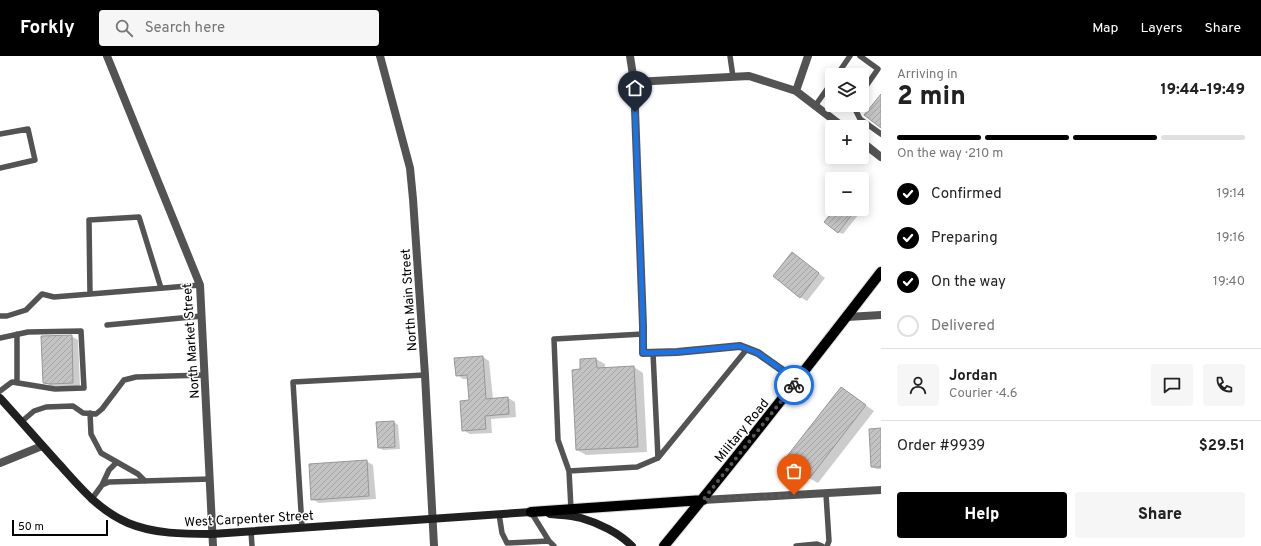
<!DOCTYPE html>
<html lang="en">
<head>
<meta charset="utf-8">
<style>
  :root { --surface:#fff; --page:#f6f6f6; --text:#222; --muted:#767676; --line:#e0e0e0; --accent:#000 }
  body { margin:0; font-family:Overpass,sans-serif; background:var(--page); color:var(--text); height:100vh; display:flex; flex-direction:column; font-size:15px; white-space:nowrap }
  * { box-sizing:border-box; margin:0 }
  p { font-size:13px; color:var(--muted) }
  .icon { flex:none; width:22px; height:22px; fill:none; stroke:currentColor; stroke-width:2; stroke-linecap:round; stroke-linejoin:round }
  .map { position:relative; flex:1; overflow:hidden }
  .side { display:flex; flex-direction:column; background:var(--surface); width:380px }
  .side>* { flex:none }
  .buttons { position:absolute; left:825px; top:12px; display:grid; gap:8px }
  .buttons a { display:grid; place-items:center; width:44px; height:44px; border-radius:4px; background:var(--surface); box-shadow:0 2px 10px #0003; font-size:20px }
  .scale { position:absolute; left:12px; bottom:10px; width:96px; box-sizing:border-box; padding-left:4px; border:2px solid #000; border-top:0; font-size:11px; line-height:14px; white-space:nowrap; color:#000; -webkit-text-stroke:3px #fff; paint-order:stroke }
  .pin { position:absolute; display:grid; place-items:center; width:34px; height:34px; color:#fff; margin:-41px -17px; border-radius:50% 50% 50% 0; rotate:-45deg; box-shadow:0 0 4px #0007 }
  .pin .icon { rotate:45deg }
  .courier { position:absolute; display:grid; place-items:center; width:40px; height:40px; margin:-20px; border:3px solid #1a73e8; border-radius:50%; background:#fff; color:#222; box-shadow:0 1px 5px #0007 }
  .headline em { font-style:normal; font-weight:800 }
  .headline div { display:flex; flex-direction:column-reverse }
  .headline { display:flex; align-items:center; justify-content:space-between; height:68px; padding:0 16px }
  h1 { font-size:26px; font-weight:800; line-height:30px }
  .bar { display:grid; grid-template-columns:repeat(4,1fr); gap:6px 4px; align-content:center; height:48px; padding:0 16px }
  .bar i { height:5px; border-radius:3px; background:var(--line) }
  .bar .on { background:var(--accent) }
  .bar p { grid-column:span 4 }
  .line { display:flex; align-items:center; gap:10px; padding:0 16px; border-top:1px solid var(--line) }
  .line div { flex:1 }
  .round { display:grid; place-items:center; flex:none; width:42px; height:42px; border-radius:4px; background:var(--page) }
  ol { padding:0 16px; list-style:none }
  li { display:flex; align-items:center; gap:12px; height:44px }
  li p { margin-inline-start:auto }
  li .icon { padding:4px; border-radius:50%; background:var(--accent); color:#fff; stroke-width:4 }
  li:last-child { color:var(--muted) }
  li i { width:22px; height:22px; border:2px solid var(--line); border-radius:50% }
  .action { display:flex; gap:8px; margin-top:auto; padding:8px 16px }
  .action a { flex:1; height:46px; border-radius:4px; background:var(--accent); color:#fff; font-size:16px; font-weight:800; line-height:46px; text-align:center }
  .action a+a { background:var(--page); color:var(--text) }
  header { display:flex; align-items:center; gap:24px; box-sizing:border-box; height:56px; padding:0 20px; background:var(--accent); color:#fff }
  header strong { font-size:19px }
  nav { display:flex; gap:22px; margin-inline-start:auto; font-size:14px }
  .search { width:280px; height:36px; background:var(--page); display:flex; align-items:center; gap:10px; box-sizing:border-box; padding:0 14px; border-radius:4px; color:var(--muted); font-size:15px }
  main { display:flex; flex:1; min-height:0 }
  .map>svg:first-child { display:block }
  .shadow { fill:#0003 }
  .building { fill:url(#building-hatch); stroke:#979797 }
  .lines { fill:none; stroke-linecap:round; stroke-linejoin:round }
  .primary-casing { stroke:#dbdbdb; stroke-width:12 }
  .lane { stroke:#535353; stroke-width:5.5 }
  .street { stroke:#535353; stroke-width:8 }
  .secondary { stroke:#202020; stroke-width:8 }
  .primary { stroke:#000; stroke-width:10 }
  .done { stroke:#595959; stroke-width:4; stroke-dasharray:0 7.2 }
  .route { stroke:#1a73e8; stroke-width:5 }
  .labels { text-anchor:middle; stroke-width:3; stroke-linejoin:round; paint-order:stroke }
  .street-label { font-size:13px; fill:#000; stroke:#fff }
</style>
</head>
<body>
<header>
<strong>Forkly</strong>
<div class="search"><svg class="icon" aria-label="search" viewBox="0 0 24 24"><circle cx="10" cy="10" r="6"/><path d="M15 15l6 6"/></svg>Search here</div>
<nav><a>Map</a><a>Layers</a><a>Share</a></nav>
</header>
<main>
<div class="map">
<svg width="881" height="490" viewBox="0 0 881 490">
  <defs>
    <pattern id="building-hatch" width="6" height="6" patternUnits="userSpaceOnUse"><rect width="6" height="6" fill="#c3c3c3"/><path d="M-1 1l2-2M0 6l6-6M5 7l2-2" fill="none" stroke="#a6a6a6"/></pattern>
  </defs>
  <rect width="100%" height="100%" fill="#fff"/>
  <path class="shadow" d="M862,145L867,148L843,178L838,176L836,153H862Z
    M793,197L825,222L807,245L800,241Z
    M71,280L78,284L80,330H51L44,326Z
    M483,301L489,305L493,343L508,342L515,346L516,361L491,363L492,377L470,378L463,374L470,345L468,323H463L457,319Z
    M596,303L605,308V313L634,311L643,317L647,396L586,399L577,394L581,314Z
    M841,332L874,355L818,427L809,422Z
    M394,366L398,369L400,393L383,394L378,391Z
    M881,373V413H877L872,411Z
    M366,405L373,409L376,443L319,447L312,443Z"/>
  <path class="building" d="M881,38V72L864,59Z
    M835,153H856L838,177L824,166Z
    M792,196L819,217L800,242L773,220Z
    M72,279L73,327L50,328L43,327L41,280Z
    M483,300L486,343L508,341L509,358L485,360L486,373L462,375L460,345L469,344L467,319L456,320L454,302Z
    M596,302L597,312L634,310L638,391L576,394L572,314L580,313V303Z
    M841,331L866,349L809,423L784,404Z
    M394,365L395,391L378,392L376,366Z
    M881,372V411H871L869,373Z
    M367,404L369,440L311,444L309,408Z"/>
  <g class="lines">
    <g class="primary-casing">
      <path id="primary" d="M531,456L703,444
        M664,490C738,400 810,308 881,216"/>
    </g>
    <path class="lane" d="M730,0L733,21
      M860,0L878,13L862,36
      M837,19L850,0
      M853,49L860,63L881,78
      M815,50L832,26
      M0,78L28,73L35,104L0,112
      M90,238L89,164L139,161L161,232
      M0,260H7L26,254L42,238L54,241L200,229
      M107,269L202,260
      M643,278L554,283L558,384L569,415L637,411L658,402L653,297
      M0,282L28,276L81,275L84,332L55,333L12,326L0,335
      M17,327V278
      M90,357L91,378L101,397L138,418L145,425
      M21,366L34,355L46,351L73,350L83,357L96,358L102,353L124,324L136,321L205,319
      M658,402L747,293
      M569,415L571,453
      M102,429L109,426L210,423
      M826,438L829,485L827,490
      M91,444L102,429L109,414L117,406
      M531,456L549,485L554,490
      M499,458L502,477L507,487L549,485
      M302,471L293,326L425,319
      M251,475L252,490
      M796,490L817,488L822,490"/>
    <path class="street" d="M107,0L200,229L213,490
      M380,0L410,112L413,143L425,319L434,490
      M630,0L634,26L643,270V297L677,296L740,290L758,297L782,314L799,323
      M634,26L749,20L796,35L843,71
      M796,35L808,0
      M862,86L881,101
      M847,261L881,259
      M0,407L42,390
      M703,444L881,434"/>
    <path class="secondary" d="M0,342C20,364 39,386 59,408C80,431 98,454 128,467C154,478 184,478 212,478L531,456H537
      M550,458C560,459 571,459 581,462C599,467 619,477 632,490"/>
    <use href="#primary" class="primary"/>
  </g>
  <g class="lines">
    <path class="done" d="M794,329L703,444L794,439"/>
    <path class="route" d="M635,56L643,270V297L677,296L740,290L758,297L782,314L799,323L794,329"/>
  </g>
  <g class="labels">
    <g class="street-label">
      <text transform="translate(408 244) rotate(-94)" y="5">North Main Street</text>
      <text transform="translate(190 285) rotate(-94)" y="5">North Market Street</text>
      <text transform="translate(741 374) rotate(-51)" y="5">Military Road</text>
      <text transform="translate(249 462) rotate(-3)" y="5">West Carpenter Street</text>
    </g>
  </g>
</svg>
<div class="buttons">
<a><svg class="icon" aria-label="layers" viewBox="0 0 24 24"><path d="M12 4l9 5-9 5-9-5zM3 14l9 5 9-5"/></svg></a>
<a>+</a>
<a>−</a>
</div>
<div class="scale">50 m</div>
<div class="pin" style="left:794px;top:439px;background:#ea580c"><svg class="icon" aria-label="bag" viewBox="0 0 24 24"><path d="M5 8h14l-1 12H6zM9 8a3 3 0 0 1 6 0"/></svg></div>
<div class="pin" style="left:635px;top:56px;background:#1f2937"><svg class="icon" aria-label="home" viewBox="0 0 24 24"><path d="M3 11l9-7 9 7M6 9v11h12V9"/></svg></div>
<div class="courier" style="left:794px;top:329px"><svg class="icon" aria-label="bike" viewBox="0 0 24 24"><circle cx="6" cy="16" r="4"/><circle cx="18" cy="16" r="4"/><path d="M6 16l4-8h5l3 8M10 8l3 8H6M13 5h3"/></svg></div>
</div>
<section class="side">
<div class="headline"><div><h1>2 min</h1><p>Arriving in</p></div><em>19:44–19:49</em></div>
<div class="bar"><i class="on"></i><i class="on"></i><i class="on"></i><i></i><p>On the way · 210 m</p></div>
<ol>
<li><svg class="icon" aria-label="check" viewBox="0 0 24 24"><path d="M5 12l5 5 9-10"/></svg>Confirmed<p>19:14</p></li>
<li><svg class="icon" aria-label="check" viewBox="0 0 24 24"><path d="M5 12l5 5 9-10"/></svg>Preparing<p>19:16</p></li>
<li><svg class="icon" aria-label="check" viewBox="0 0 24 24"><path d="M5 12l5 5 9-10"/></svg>On the way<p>19:40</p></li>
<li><i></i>Delivered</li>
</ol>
<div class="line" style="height:72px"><a class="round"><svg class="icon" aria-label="person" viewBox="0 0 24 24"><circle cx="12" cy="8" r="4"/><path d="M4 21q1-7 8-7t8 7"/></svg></a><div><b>Jordan</b><p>Courier · 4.6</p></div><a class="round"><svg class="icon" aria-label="chat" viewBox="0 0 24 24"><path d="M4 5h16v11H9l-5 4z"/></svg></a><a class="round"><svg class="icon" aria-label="phone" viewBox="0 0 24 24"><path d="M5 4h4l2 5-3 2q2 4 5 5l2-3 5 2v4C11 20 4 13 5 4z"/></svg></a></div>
<div class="line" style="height:52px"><div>Order #9939</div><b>$29.51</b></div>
<div class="action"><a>Help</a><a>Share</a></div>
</section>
</main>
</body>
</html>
